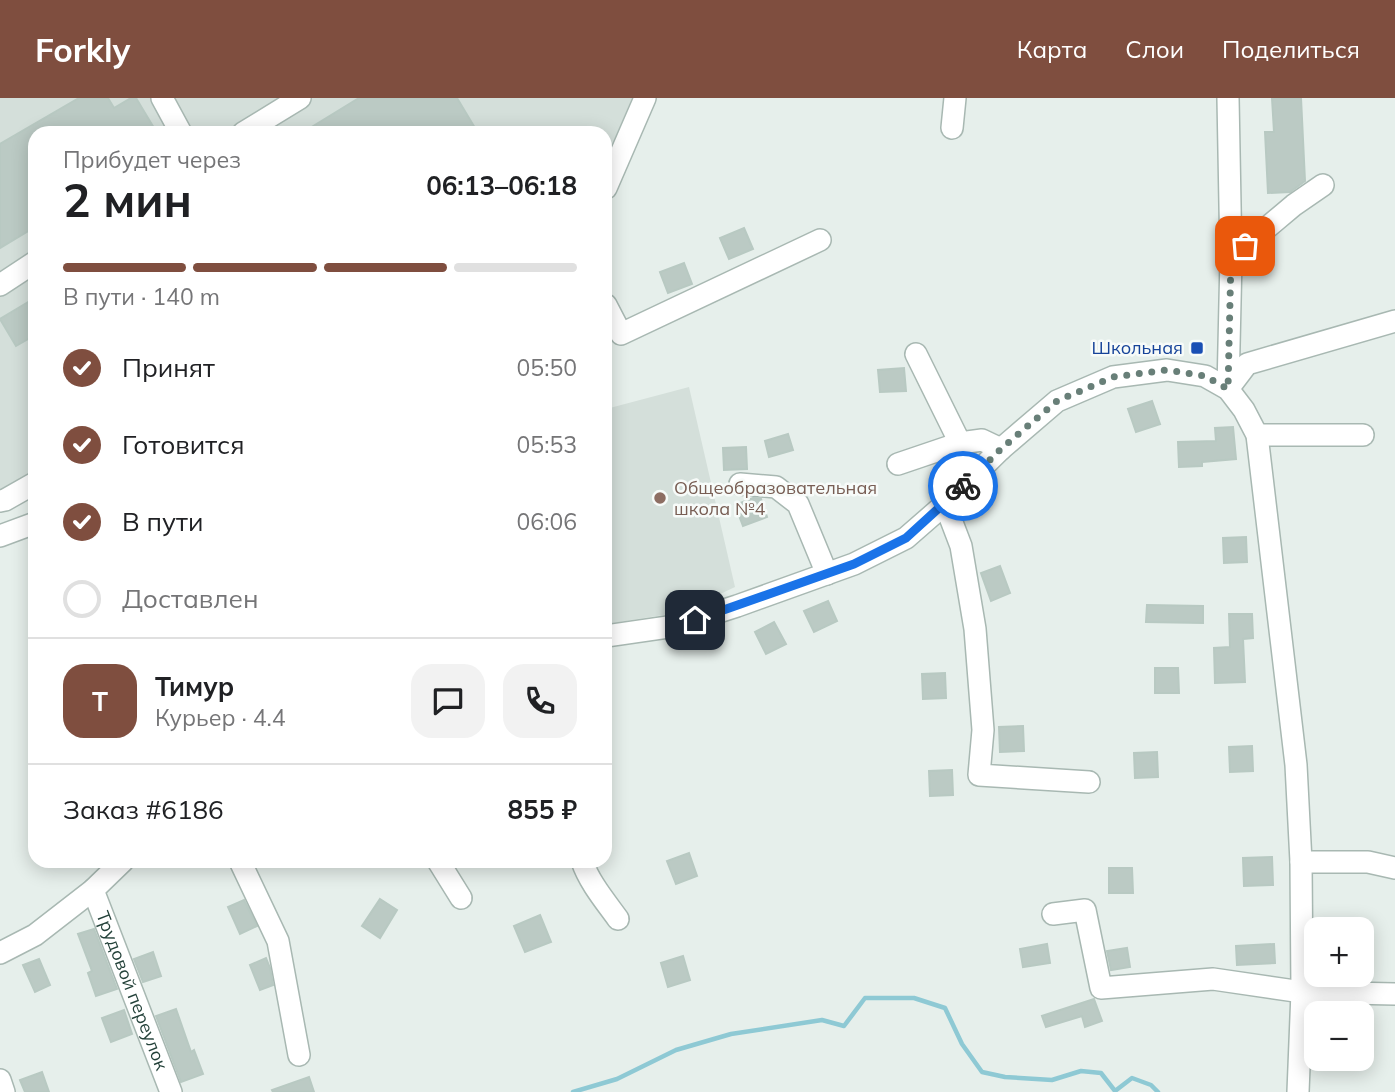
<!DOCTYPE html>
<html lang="ru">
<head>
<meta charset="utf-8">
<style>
  :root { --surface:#fff; --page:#f2f2f2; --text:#202124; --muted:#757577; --line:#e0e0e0; --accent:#7f4e3f }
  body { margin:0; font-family:Mulish,sans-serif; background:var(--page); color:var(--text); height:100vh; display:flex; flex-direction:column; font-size:26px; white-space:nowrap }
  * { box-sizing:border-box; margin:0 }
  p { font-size:23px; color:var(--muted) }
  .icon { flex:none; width:38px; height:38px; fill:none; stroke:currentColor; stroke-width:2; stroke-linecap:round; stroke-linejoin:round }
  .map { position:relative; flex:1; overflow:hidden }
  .side { position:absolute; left:28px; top:28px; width:584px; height:742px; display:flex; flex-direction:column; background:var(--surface); border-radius:21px; box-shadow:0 4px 18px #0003 }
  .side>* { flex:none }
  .tools { position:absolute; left:1304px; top:819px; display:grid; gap:14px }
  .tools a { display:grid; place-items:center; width:70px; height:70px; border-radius:14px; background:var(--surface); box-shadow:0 4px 18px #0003; font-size:35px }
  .pin { position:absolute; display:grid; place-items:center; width:60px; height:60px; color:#fff; margin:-30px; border-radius:14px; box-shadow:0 4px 10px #0006 }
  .courier { position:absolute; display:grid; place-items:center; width:70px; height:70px; margin:-35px; border:5px solid #1a73e8; border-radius:50%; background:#fff; color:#222; box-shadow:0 2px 9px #0007 }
  .headline em { font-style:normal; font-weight:700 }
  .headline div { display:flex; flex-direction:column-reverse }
  .headline { display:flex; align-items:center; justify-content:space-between; height:119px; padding:0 35px }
  h1 { font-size:46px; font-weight:700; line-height:52px }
  .bar { display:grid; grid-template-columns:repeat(4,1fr); gap:10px 7px; align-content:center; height:84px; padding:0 35px }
  .bar i { height:9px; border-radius:5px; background:var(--line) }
  .bar .on { background:var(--accent) }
  .bar p { grid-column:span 4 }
  .line { display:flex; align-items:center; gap:18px; padding:0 35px; border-top:2px solid var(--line) }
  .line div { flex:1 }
  .round { display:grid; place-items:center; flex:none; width:74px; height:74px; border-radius:21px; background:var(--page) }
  ol { padding:0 35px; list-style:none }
  li { display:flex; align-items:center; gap:21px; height:77px }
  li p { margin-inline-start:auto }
  li .icon { padding:7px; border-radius:50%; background:var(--accent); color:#fff; stroke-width:4 }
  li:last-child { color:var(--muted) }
  li i { width:38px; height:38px; border:4px solid var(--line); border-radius:50% }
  header { display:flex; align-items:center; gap:42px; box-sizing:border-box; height:98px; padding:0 35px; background:var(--accent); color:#fff }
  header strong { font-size:33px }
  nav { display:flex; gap:38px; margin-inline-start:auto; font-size:24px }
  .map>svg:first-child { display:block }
  .built { fill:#d4dfda }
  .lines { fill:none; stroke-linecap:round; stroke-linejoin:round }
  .stream { stroke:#8ec9d4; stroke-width:4.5 }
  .building { fill:#bbcac4; stroke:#b8c9c2; stroke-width:2 }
  .minor-casing { stroke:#a8b8b2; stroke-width:24 }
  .minor { stroke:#fff; stroke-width:21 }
  .done { stroke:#687f78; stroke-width:7; stroke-dasharray:0 12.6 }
  .route { stroke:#1a73e8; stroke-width:9 }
  .transit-dot { fill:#1a4fb4; stroke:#f7fbf9; stroke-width:2.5 }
  .education-dot { fill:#8d6e63; stroke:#f7fbf9; stroke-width:2.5 }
  .labels { text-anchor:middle; stroke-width:5; stroke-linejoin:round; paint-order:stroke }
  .transit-label { font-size:18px; fill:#164399; stroke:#f7fbf9; text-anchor:end }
  .education-label { font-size:18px; fill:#785e54; stroke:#f7fbf9; text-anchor:start }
  .street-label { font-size:18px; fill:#24423a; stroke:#f7fbf9 }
</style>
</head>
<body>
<header>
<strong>Forkly</strong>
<nav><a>Карта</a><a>Слои</a><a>Поделиться</a></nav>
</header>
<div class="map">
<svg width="1395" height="994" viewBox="0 0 1395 994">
  <rect width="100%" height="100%" fill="#e6efeb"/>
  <path class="built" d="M0,0H632L606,61V35H35V374L0,393Z
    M689,289L735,489L682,514L606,526V311Z"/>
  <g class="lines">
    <path class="stream" d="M573,994L617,981L676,952L731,936L822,922L844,928L865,900H914L945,910L962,946L982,974L1005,979L1052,982L1081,973L1101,975L1115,993L1132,980L1151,987L1158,994"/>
  </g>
  <path class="building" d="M79,0H108L114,10L131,0H136L157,35H35V129L0,150V46Z
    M359,0H457L478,35H302Z
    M1272,0H1301L1305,83L1290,94L1268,95L1265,34H1274Z
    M744,130L753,151L729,161L720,140Z
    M684,165L692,186L668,195L660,174Z
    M35,200V237L16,248L0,221Z
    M904,270L906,293L880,294L878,272Z
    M1152,303L1160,326L1136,334L1128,311Z
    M1233,329L1236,361L1202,364V368L1179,369L1178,344L1216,343L1215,330Z
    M788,336L793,352L769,359L765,343Z
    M746,349L747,371L724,372L723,350Z
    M753,400L761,401L767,419L743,428L735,407Z
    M1246,439L1247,464L1224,465L1223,440Z
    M1000,468L1010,495L991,503L981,475Z
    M828,503L837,523L814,534L804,513Z
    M1147,507L1203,508V525L1146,524Z
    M1229,516H1252L1253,540L1243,541L1245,584L1215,585L1214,550L1230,549Z
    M774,524L786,546L766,556L755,534Z
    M1155,570H1178L1179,595H1155Z
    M945,575L946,600L923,601L922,576Z
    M1023,628L1024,653L1000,654L999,629Z
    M1252,648L1253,673L1230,674L1229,649Z
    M1157,654L1158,679L1135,680L1134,655Z
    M952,672L953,697L930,698L929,673Z
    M689,755L697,778L676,786L667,763Z
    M1272,759L1273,787L1244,788L1243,760Z
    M1109,770H1132L1133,795H1109Z
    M380,801L397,812L380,840L362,828Z
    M244,802L257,828L240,836L228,809Z
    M540,817L551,844L525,854L514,828Z
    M94,831L117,891L96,898L88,875L92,873L78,836Z
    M1047,846L1050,865L1023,869L1020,851Z
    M1274,846L1275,865L1237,867L1236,848Z
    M1127,850L1130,869L1111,872L1107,853Z
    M153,854L161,878L143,884L134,861Z
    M683,858L690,882L668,889L661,865Z
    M266,860L270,870L273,887L260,892L250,867Z
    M39,861L50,887L35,894L23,867Z
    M1094,901L1102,923L1085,929L1082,918L1046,929L1042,918Z
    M176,911L191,954L194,952L203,976L181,984L156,918Z
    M124,912L132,936L111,944L102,920Z
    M42,974L49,994H25L20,982Z
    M309,979L314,994H273L272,992Z"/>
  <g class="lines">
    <g class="minor-casing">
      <g id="minor">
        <path d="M162,0L181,35"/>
        <path d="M1228,0L1231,160L1228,291"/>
        <path d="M952,30L955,0"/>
        <path d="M243,35L300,0"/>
        <path d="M606,90L645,0"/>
        <path d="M1231,160L1294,107L1323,87"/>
        <path d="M0,187L35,164"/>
        <path d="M606,207L621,236L820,142"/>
        <path d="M916,256L960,345L982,342L1001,351"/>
        <path d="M1228,291L1247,266L1395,223"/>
        <path d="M1257,337H1363"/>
        <path d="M898,366L960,345"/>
        <path d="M740,386L776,389L798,406L827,476"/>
        <path d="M0,403L5,402L35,385"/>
        <path d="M945,406L961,448L975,531L983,632L979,677L1089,684"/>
        <path d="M0,438L35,425"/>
        <path d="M606,538L675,528L737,508L854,466L906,440L945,406L1001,351L1057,303L1113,279L1167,272L1205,278L1228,291L1244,312L1257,337L1296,667L1301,764L1302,894L1298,994"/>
        <path d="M240,763L278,843L299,957"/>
        <path d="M438,763L461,800"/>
        <path d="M582,763C589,784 605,803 618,821"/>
        <path d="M1301,764H1368L1395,770"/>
        <path id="s1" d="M93,792L171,994"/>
        <path d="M1053,816L1085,812L1101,890L1213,881L1302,894L1395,896"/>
        <path d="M0,855L35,837L93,792L123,763"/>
        <path d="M0,982L4,994"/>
      </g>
    </g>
    <use href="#minor" class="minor"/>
  </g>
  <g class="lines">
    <path class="done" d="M963,388L1001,351L1057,303L1113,279L1167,272L1205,278L1228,291L1231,160L1245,148"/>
    <path class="route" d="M695,522L854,466L906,440L963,388"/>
  </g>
  <rect class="transit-dot" x="1190" y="243" width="14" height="14" rx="3.5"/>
  <circle class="education-dot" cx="660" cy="400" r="7"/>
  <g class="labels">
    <g class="transit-label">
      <text x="1183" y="256">Школьная</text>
    </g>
    <g class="education-label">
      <text x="674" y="396">Общеобразовательная<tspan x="674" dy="21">школа №4</tspan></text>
    </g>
    <g class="street-label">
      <text dy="6" stroke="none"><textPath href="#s1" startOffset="108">Трудовой переулок</textPath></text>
    </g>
  </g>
</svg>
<div class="tools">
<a>+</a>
<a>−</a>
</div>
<div class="pin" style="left:1245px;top:148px;background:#ea580c"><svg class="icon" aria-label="bag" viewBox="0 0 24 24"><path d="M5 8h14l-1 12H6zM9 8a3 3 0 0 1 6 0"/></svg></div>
<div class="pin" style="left:695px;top:522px;background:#1f2937"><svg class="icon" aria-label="home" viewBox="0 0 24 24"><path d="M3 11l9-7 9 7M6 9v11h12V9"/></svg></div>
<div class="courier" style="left:963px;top:388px"><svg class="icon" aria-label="bike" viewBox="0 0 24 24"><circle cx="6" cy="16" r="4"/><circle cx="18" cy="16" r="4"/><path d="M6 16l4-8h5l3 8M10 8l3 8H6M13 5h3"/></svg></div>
<section class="side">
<div class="headline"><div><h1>2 мин</h1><p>Прибудет через</p></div><em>06:13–06:18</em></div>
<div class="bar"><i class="on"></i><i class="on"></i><i class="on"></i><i></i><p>В пути · 140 m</p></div>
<ol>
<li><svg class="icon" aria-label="check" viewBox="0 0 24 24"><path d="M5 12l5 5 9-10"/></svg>Принят<p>05:50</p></li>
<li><svg class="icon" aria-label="check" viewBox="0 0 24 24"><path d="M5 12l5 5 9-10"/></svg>Готовится<p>05:53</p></li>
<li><svg class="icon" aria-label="check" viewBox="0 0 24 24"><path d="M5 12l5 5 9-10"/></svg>В пути<p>06:06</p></li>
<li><i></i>Доставлен</li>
</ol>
<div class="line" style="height:126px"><b class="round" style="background:var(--accent);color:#fff">Т</b><div><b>Тимур</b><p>Курьер · 4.4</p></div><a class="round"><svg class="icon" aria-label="chat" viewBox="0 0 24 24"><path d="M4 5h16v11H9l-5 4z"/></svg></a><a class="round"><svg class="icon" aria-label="phone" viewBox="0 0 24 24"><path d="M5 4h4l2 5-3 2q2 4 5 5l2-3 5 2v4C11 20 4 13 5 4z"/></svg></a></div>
<div class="line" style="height:91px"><div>Заказ #6186</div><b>855 ₽</b></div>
</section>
</div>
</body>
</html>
